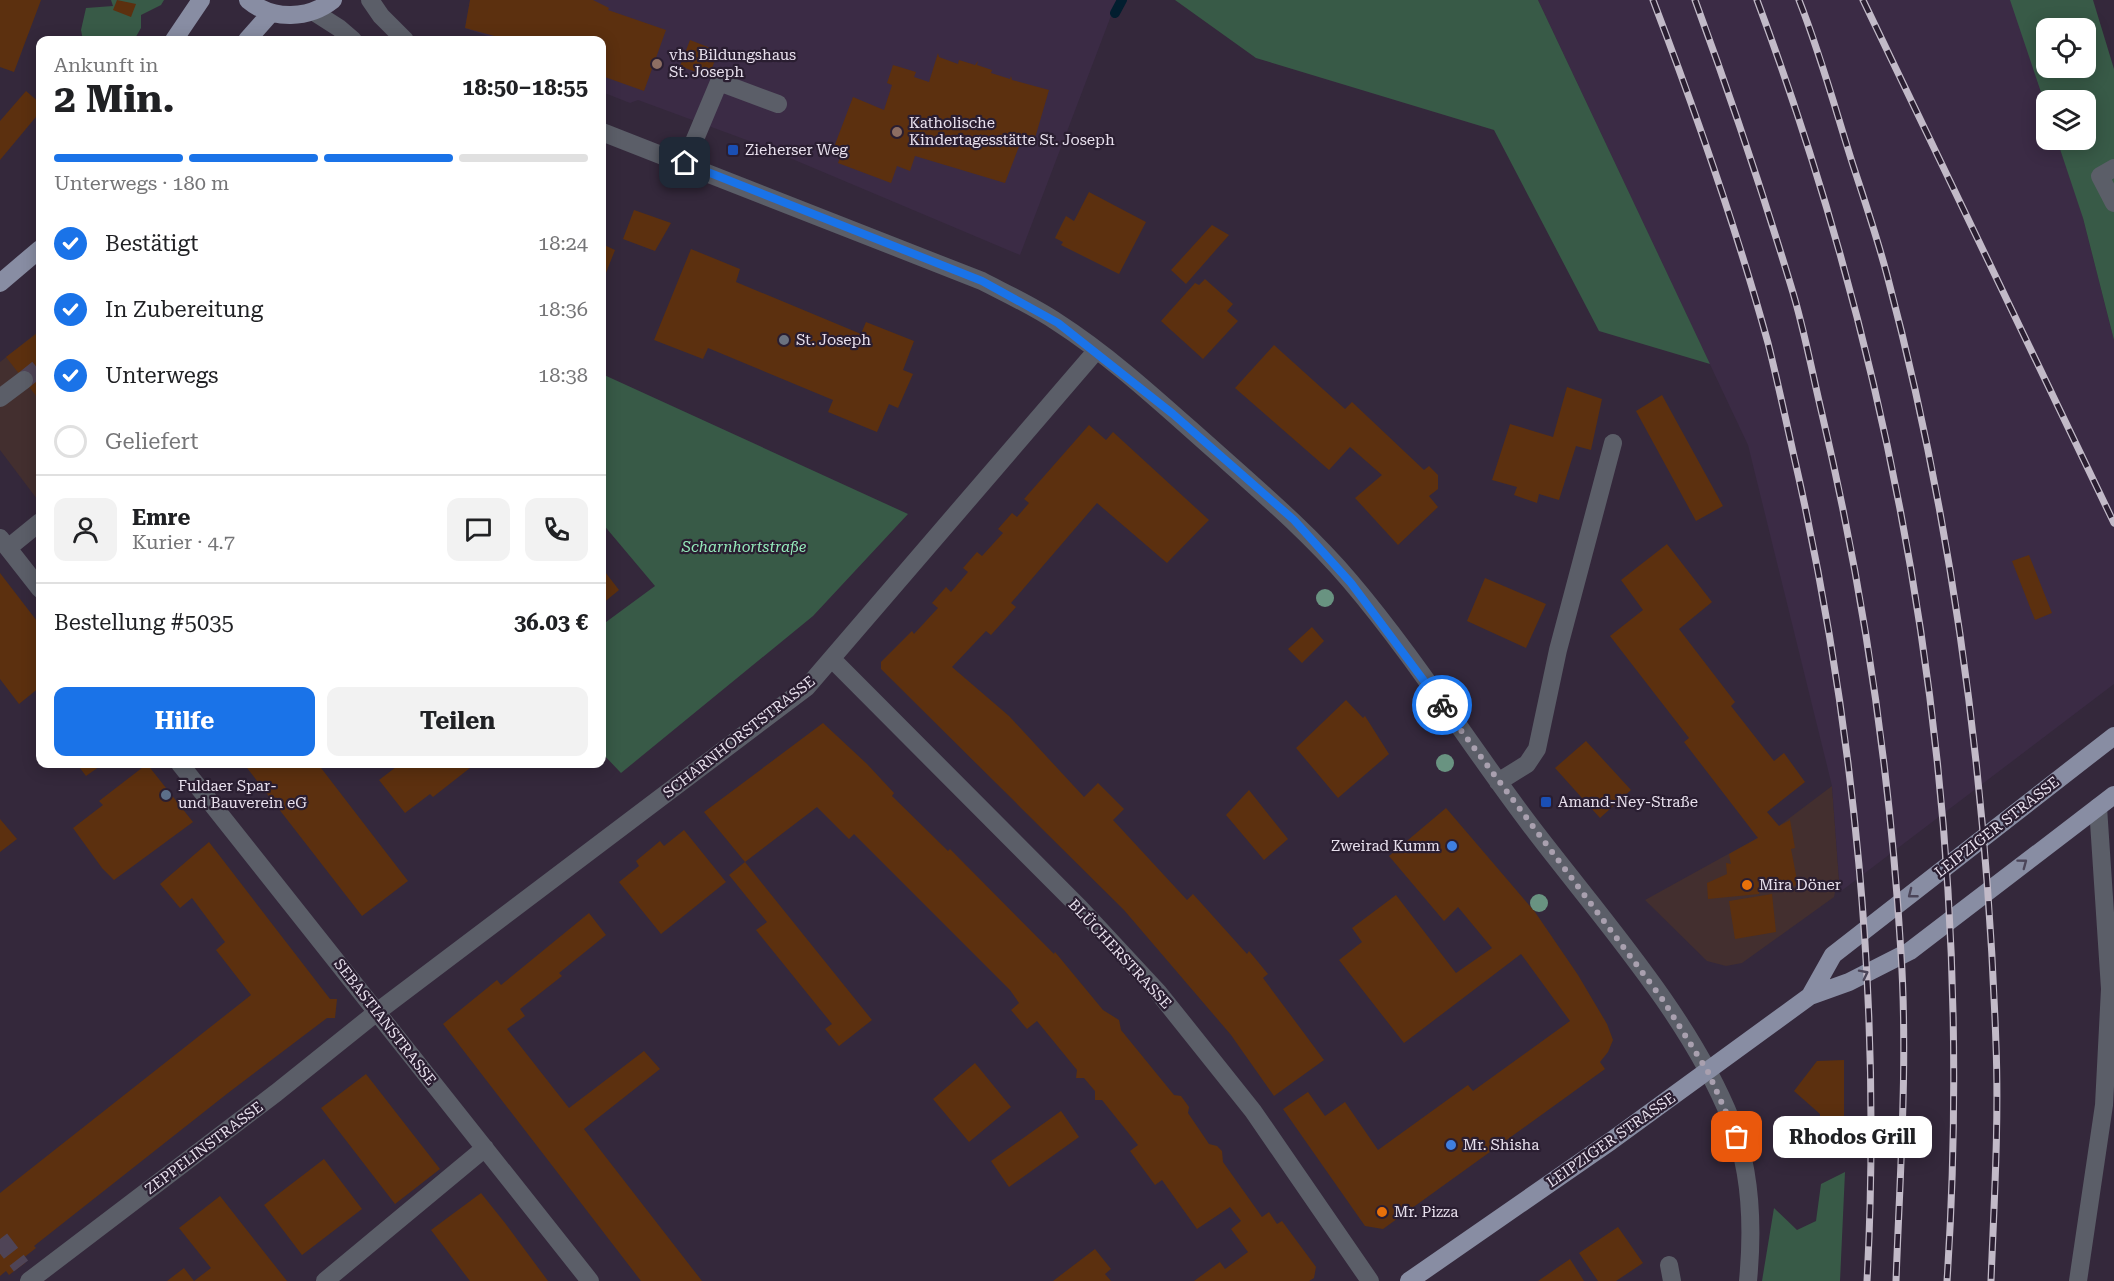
<!DOCTYPE html>
<html lang="de">
<head>
<meta charset="utf-8">
<style>
  :root { --surface:#fff; --page:#f2f2f2; --text:#202124; --muted:#757577; --line:#e0e0e0; --accent:#1a73e8 }
  body { margin:0; font-family:"Roboto Serif",serif; background:var(--page); color:var(--text); height:100vh; display:flex; flex-direction:column; font-size:22px; white-space:nowrap }
  * { box-sizing:border-box; margin:0 }
  p { font-size:20px; color:var(--muted) }
  .icon { flex:none; width:33px; height:33px; fill:none; stroke:currentColor; stroke-width:2; stroke-linecap:round; stroke-linejoin:round }
  .map { position:relative; flex:1; overflow:hidden }
  .details { position:absolute; left:36px; top:36px; width:570px; height:732px; display:flex; flex-direction:column; background:var(--surface); border-radius:12px; box-shadow:0 3px 15px #0003 }
  .details>* { flex:none }
  .buttons { position:absolute; left:2036px; top:18px; display:grid; gap:12px }
  .buttons a { display:grid; place-items:center; width:60px; height:60px; border-radius:12px; background:var(--surface); box-shadow:0 3px 15px #0003; font-size:30px }
  .pin { position:absolute; display:grid; place-items:center; width:51px; height:51px; color:#fff; margin:-26px; border-radius:12px; box-shadow:0 3px 9px #0006 }
  .courier { position:absolute; display:grid; place-items:center; width:60px; height:60px; margin:-30px; border:4px solid #1a73e8; border-radius:50%; background:#fff; color:#222; box-shadow:0 2px 8px #0007 }
  .bubble { position:absolute; height:42px; border-radius:12px; background:var(--surface); box-shadow:0 3px 15px #0003; font-size:20px; font-weight:700; line-height:42px; text-align:center }
  .head em { font-style:normal; font-weight:700 }
  .head div { display:flex; flex-direction:column-reverse }
  .head { display:flex; align-items:center; justify-content:space-between; height:102px; padding:0 18px }
  h1 { font-size:39px; font-weight:700; line-height:45px }
  .bar { display:grid; grid-template-columns:repeat(4,1fr); gap:9px 6px; align-content:center; height:72px; padding:0 18px }
  .bar i { height:8px; border-radius:4px; background:var(--line) }
  .bar .active { background:var(--accent) }
  .bar p { grid-column:span 4 }
  .line { display:flex; align-items:center; gap:15px; padding:0 18px; border-top:2px solid var(--line) }
  .line div { flex:1 }
  .round { display:grid; place-items:center; flex:none; width:63px; height:63px; border-radius:12px; background:var(--page) }
  ol { padding:0 18px; list-style:none }
  li { display:flex; align-items:center; gap:18px; height:66px }
  li p { margin-inline-start:auto }
  li .icon { padding:6px; border-radius:50%; background:var(--accent); color:#fff; stroke-width:4 }
  li:last-child { color:var(--muted) }
  li i { width:33px; height:33px; border:3px solid var(--line); border-radius:50% }
  .primary-button { display:flex; gap:12px; margin-top:auto; padding:12px 18px }
  .primary-button a { flex:1; height:69px; border-radius:12px; background:var(--accent); color:#fff; font-size:24px; font-weight:700; line-height:69px; text-align:center }
  .primary-button a+a { background:var(--page); color:var(--text) }
  .map>svg:first-child { display:block }
  .commercial { fill:#432f2f }
  .built { fill:#3b2b45 }
  .green { fill:#385a47; fill-rule:evenodd }
  .lines { fill:none; stroke-linecap:round; stroke-linejoin:round }
  .stream { stroke:#021e2f; stroke-width:10 }
  .building { fill:#5c300f }
  .minor-tunnel { stroke:#4f4456; stroke-width:18; stroke-dasharray:18 9; stroke-linecap:butt }
  .minor { stroke:#5b5e68; stroke-width:18 }
  .major { stroke:#888da3; stroke-width:18 }
  .rail-casing { stroke:#c2bac8; stroke-width:7 }
  .rail { stroke:#2a1e31; stroke-width:4.5; stroke-dasharray:14; stroke-linecap:butt }
  .tree { fill:#699381 }
  .oneway { stroke:#4b4559 }
  .done { stroke:#a9a0af; stroke-width:6; stroke-dasharray:0 10.8 }
  .route { stroke:#1a73e8; stroke-width:8 }
  .education-dot { fill:#8d6e63; stroke:#2a1e31; stroke-width:2 }
  .transit-dot { fill:#1a4fb4; stroke:#2a1e31; stroke-width:2 }
  .worship-dot { fill:#6b7280; stroke:#2a1e31; stroke-width:2 }
  .service-dot { fill:#5c6f8a; stroke:#2a1e31; stroke-width:2 }
  .shop-dot { fill:#3f7fe0; stroke:#2a1e31; stroke-width:2 }
  .food-dot { fill:#e8710a; stroke:#2a1e31; stroke-width:2 }
  .labels { text-anchor:middle; stroke-width:4.5; stroke-linejoin:round; paint-order:stroke }
  .poi-label { font-size:15px; fill:#e8e0ed; stroke:#2a1e31; text-anchor:start }
  .park-label { font-size:15px; font-style:italic; fill:#95ebbb; stroke:#2a1e31 }
  .street-label { font-size:15px; fill:#e8e0ed; stroke:#2a1e31 }
</style>
</head>
<body>
<div class="map">
<svg width="2114" height="1281" viewBox="0 0 2114 1281">
  <rect width="100%" height="100%" fill="#34283b"/>
  <path class="commercial" d="M40,330V503L0,450V362Z
    M1832,786L1840,892H1835L1834,897L1742,963L1726,966L1707,961L1645,900L1779,826Z"/>
  <path class="built" d="M470,0H1117L1020,255L752,142L638,100L630,103L602,92V40H490V37L465,28Z
    M1538,0H2047L2046,140H2070L2083,218L2114,340V684L1840,892L1832,786L1748,445Z"/>
  <path class="green" d="M111,0H164L161,5L141,15V28L134,40H83L81,30L86,8L113,6Z
    M1175,0H1538L1710,364L1599,331L1494,130L1256,58Z
    M2010,0H2093L2114,69V340L2083,218L2057,140H2085V100H2046V107ZM2046,28H2085V68H2046Z
    M602,374L908,514L813,616L621,773L602,753V625L655,586L602,523Z
    M1845,1172L1840,1281H1762L1774,1208L1797,1230L1816,1221L1821,1184Z"/>
  <g class="lines">
    <path class="stream" d="M1115,13L1122,0"/>
  </g>
  <path class="building" d="M0,0H41L14,72L0,67Z
    M117,0L136,4L131,17L113,10Z
    M470,0H593L609,8L608,10L666,30L644,91L602,76V40H509L465,28Z
    M690,40L718,51L709,77L680,66Z
    M938,53L939,57L958,64L959,60L975,65L978,61L977,65L992,70L991,73L1010,79L1011,76L1012,80L1049,90L1033,145L1021,141L1005,183L915,156L910,171L897,166L891,183L838,163L843,150L834,147L853,97L884,110L892,85L887,83L893,65L916,72L914,77L929,82Z
    M26,91L40,103V112L0,160V121Z
    M1089,192L1146,222L1119,274L1061,245L1063,242L1055,238L1066,216L1074,221Z
    M634,210L671,223L655,251L623,239Z
    M1212,225L1229,235L1186,284L1171,270Z
    M602,244L615,250L602,283Z
    M691,249L740,269L736,282L861,334L866,322L914,341L903,370L913,374L898,408L889,404L877,432L828,412L833,400L708,348L703,359L654,340Z
    M1205,279L1233,304L1227,311L1238,321L1203,359L1161,321L1195,283L1199,285Z
    M40,331V401L6,357Z
    M1274,345L1345,409L1352,402L1424,470L1429,466L1438,475V489L1429,496L1438,507L1398,545L1355,498L1382,475L1350,447L1329,470L1235,388Z
    M1567,387L1602,399L1591,450L1576,446L1559,500L1539,494L1537,503L1514,495L1517,487L1492,480L1510,424L1553,437Z
    M1662,395L1723,506L1696,521L1636,411Z
    M1089,425L1106,440L1113,432L1209,520L1167,563L1097,503L1011,603L1016,607L991,635L986,631L952,667L1009,716L1084,797L1098,783L1124,809L1113,820L1187,900L1193,894L1247,954L1249,951L1268,974L1263,978L1324,1060L1274,1096L1231,1035L1124,910L881,669V662L912,631L914,634L938,608L932,603L946,587L951,592L968,572L963,568L977,552L982,556L1003,533L998,529L1012,513L1017,517L1029,503L1024,499Z
    M1667,544L1712,602L1679,629L1735,702L1731,706L1774,761L1784,753L1805,782L1767,812L1779,826L1790,820L1795,848L1791,849L1798,885L1770,890L1769,886H1760L1759,894L1708,899L1707,883L1727,874L1726,863L1731,864L1729,854L1758,838L1684,742L1689,738L1610,636L1643,610L1621,580Z
    M2029,555L2052,613L2035,620L2012,561Z
    M602,568L619,590L602,604Z
    M0,573L40,625V687L19,704L0,679Z
    M1485,578L1546,604L1526,648L1467,621Z
    M1312,627L1324,641L1302,663L1288,649Z
    M1346,700L1363,718L1365,716L1389,754L1338,798L1296,748Z
    M823,723L867,764L894,793L892,796L948,851L950,849L1054,954L1055,952L1103,1010L1119,1020L1121,1030L1174,1095L1181,1096L1189,1107L1188,1113L1209,1144L1217,1146L1222,1151L1223,1162L1262,1217L1269,1212L1277,1224L1282,1221L1316,1267L1314,1278L1309,1281H1194L1220,1262L1225,1269L1248,1252L1231,1229L1241,1221L1230,1207L1197,1229L1162,1180L1155,1185L1130,1151L1138,1145L1102,1100H1095V1091L1084,1078H1076L1077,1070L1037,1021L1027,1029L1011,1010L1019,1003L1010,990L854,834L849,839L817,807L745,862L704,812Z
    M1586,741L1631,790L1600,818L1555,768Z
    M77,764H103L86,776Z
    M147,764L193,822L114,880L102,868L73,828L103,805L99,801Z
    M244,764H318L408,881L362,916Z
    M400,764H475L433,797L430,794L405,813L379,780Z
    M1249,790L1288,839L1264,860L1226,815Z
    M1446,808L1535,912L1578,975L1607,1024L1613,1040L1608,1052L1600,1062L1605,1069L1383,1229L1365,1226L1283,1109L1308,1092L1325,1116L1345,1102L1378,1150L1468,1085L1473,1091L1570,1021L1521,954L1404,1043L1339,960L1362,942L1352,928L1396,895L1456,973L1492,948L1458,907L1444,921L1389,856Z
    M0,819L17,839L0,852Z
    M684,830L726,882L661,934L619,882L639,866L636,861L660,841L664,846Z
    M209,842L330,999H337L335,1018H327L228,1093L34,1246L36,1248L22,1259L25,1263L9,1275L6,1271L0,1276V1193L251,995L216,950L225,942L192,898L180,908L160,884Z
    M745,862L872,1020L839,1046L825,1029L832,1024L756,930L767,922L729,875Z
    M1772,894L1776,932L1735,939L1729,901Z
    M589,913L606,935L559,973L562,976L520,1009L525,1016L507,1029L569,1108L644,1051L660,1069L584,1129L702,1281H641L443,1024L497,980L501,985Z
    M1844,1060V1145H1819L1820,1114L1794,1091L1817,1061Z
    M975,1063L1011,1107L969,1142L933,1099Z
    M366,1074L440,1169L395,1204L321,1108Z
    M1061,1111L1079,1137L1009,1187L991,1161Z
    M324,1159L362,1209L302,1255L264,1205Z
    M481,1193L505,1223L548,1281H470L431,1230Z
    M220,1196L287,1281H194L211,1268L179,1228Z
    M1618,1227L1643,1263L1616,1281H1598L1579,1253Z
    M1095,1249L1111,1269L1105,1274L1111,1281H1053Z
    M1570,1259L1584,1281H1538Z
    M184,1268L194,1281H167Z"/>
  <g class="lines">
    <path class="minor-tunnel" d="M24,380L40,367
      M0,1239L21,1266"/>
    <path class="minor" d="M370,0L381,16L405,40
      M314,12L339,28L353,40
      M602,132L982,281C1007,294 1033,306 1057,322C1113,358 1164,406 1214,450C1261,492 1309,533 1350,581C1418,661 1473,751 1537,834C1603,920 1691,1019 1731,1120C1751,1169 1753,1229 1748,1281
      M685,163L719,82L778,104
      M2114,168L2100,176L2114,203
      M0,398L24,380
      M0,538L40,589
      M8,548L40,522
      M832,659L1080,908L1158,992L1253,1111L1370,1281
      M180,764L590,1281
      M1498,782L1527,764L1537,749L1558,650L1613,443
      M1669,1265L1672,1281
      M29,1281L276,1093L377,1012L807,687L1096,351
      M325,1281L485,1148
      M2078,1281L2104,1105L2110,989L2098,807"/>
    <path class="major" d="M248,0C273,21 309,19 333,0
      M174,40L201,0
      M247,40L271,13
      M0,283L40,249
      M1810,996L1833,955L2114,736
      M1409,1281L1611,1141L1810,996L1849,982L1910,951L2114,795"/>
    <g class="rail-casing">
      <path id="rail" d="M1653,0C1696,113 1736,227 1768,343C1777,379 1785,416 1793,452C1855,722 1882,1004 1867,1281
        M1695,0C1730,95 1762,190 1791,286C1804,328 1812,372 1822,414C1864,592 1890,770 1901,953C1908,1062 1900,1172 1896,1281
        M1757,0C1911,412 1976,842 1947,1281
        M1799,0C1820,53 1835,108 1852,162C1864,199 1877,237 1887,275C1954,527 1987,785 1996,1045C1999,1124 1994,1203 1991,1281
        M1863,0L2114,523"/>
    </g>
    <use href="#rail" class="rail"/>
  </g>
  <g class="tree">
    <circle cx="1325" cy="598" r="9"/>
    <circle cx="1445" cy="763" r="9"/>
    <circle cx="1539" cy="903" r="9"/>
  </g>
  <defs><path id="oneway-chevron" d="M-2-3.5L2.5 0L-2 3.5" fill="none" stroke-width="1.6" stroke-linecap="round" stroke-linejoin="round" transform="scale(1.5)"/></defs>
  <g class="oneway">
    <use href="#oneway-chevron" transform="translate(2023 863) rotate(-37)"/>
    <use href="#oneway-chevron" transform="translate(1912 894) rotate(142)"/>
    <use href="#oneway-chevron" transform="translate(1864 974) rotate(-27)"/>
  </g>
  <g class="lines">
    <path class="done" d="M1442,705L1663,1000L1708,1072L1737,1137"/>
    <path class="route" d="M685,163L982,281L1058,323L1173,414L1294,520L1351,583L1442,705"/>
  </g>
  <g class="education-dot">
    <circle cx="657" cy="64" r="6"/>
    <circle cx="897" cy="132" r="6"/>
  </g>
  <g class="transit-dot">
    <rect x="727" y="144" width="12" height="12" rx="3"/>
    <rect x="1540" y="796" width="12" height="12" rx="3"/>
  </g>
  <circle class="worship-dot" cx="784" cy="340" r="6"/>
  <circle class="service-dot" cx="166" cy="795" r="6"/>
  <g class="shop-dot">
    <circle cx="1452" cy="846" r="6"/>
    <circle cx="1451" cy="1145" r="6"/>
  </g>
  <g class="food-dot">
    <circle cx="1747" cy="885" r="6"/>
    <circle cx="1382" cy="1212" r="6"/>
  </g>
  <g class="labels">
    <g class="poi-label">
      <text x="669" y="60">vhs Bildungshaus<tspan x="669" dy="17">St. Joseph</tspan></text>
      <text x="909" y="128">Katholische<tspan x="909" dy="17">Kindertagesstätte St. Joseph</tspan></text>
      <text x="745" y="155">Zieherser Weg</text>
      <text x="796" y="345">St. Joseph</text>
      <text x="178" y="791">Fuldaer Spar-<tspan x="178" dy="17">und Bauverein eG</tspan></text>
      <text x="1558" y="807">Amand-Ney-Straße</text>
      <text x="1440" y="851" text-anchor="end">Zweirad Kumm</text>
      <text x="1759" y="890">Mira Döner</text>
      <text x="1463" y="1150">Mr. Shisha</text>
      <text x="1394" y="1217">Mr. Pizza</text>
    </g>
    <g class="park-label">
      <text x="744" y="552">Scharnhortstraße</text>
    </g>
    <g class="street-label">
      <text transform="translate(739 737) rotate(-38)" y="5">SCHARNHORSTSTRASSE</text>
      <text transform="translate(1997 827) rotate(-38)" y="5">LEIPZIGER STRASSE</text>
      <text transform="translate(1120 954) rotate(47)" y="5">BLÜCHERSTRASSE</text>
      <text transform="translate(385 1022) rotate(52)" y="5">SEBASTIANSTRASSE</text>
      <text transform="translate(1611 1140) rotate(-35)" y="5">LEIPZIGER STRASSE</text>
      <text transform="translate(204 1148) rotate(-37)" y="5">ZEPPELINSTRASSE</text>
    </g>
  </g>
</svg>
<div class="buttons">
<a><svg class="icon" aria-label="locate" viewBox="0 0 24 24"><circle cx="12" cy="12" r="6"/><path d="M12 2v4M12 18v4M2 12h4M18 12h4"/></svg></a>
<a><svg class="icon" aria-label="layers" viewBox="0 0 24 24"><path d="M12 4l9 5-9 5-9-5zM3 14l9 5 9-5"/></svg></a>
</div>
<div class="pin" style="left:1737px;top:1137px;background:#ea580c"><svg class="icon" aria-label="bag" viewBox="0 0 24 24"><path d="M5 8h14l-1 12H6zM9 8a3 3 0 0 1 6 0"/></svg></div>
<div class="pin" style="left:685px;top:163px;background:#1f2937"><svg class="icon" aria-label="home" viewBox="0 0 24 24"><path d="M3 11l9-7 9 7M6 9v11h12V9"/></svg></div>
<div class="courier" style="left:1442px;top:705px"><svg class="icon" aria-label="bike" viewBox="0 0 24 24"><circle cx="6" cy="16" r="4"/><circle cx="18" cy="16" r="4"/><path d="M6 16l4-8h5l3 8M10 8l3 8H6M13 5h3"/></svg></div>
<div class="bubble" style="left:1773px;top:1116px;width:159px">Rhodos Grill</div>
<section class="details">
<div class="head"><div><h1>2 Min.</h1><p>Ankunft in</p></div><em>18:50–18:55</em></div>
<div class="bar"><i class="active"></i><i class="active"></i><i class="active"></i><i></i><p>Unterwegs · 180 m</p></div>
<ol>
<li><svg class="icon" aria-label="check" viewBox="0 0 24 24"><path d="M5 12l5 5 9-10"/></svg>Bestätigt<p>18:24</p></li>
<li><svg class="icon" aria-label="check" viewBox="0 0 24 24"><path d="M5 12l5 5 9-10"/></svg>In Zubereitung<p>18:36</p></li>
<li><svg class="icon" aria-label="check" viewBox="0 0 24 24"><path d="M5 12l5 5 9-10"/></svg>Unterwegs<p>18:38</p></li>
<li><i></i>Geliefert</li>
</ol>
<div class="line" style="height:108px"><a class="round"><svg class="icon" aria-label="person" viewBox="0 0 24 24"><circle cx="12" cy="8" r="4"/><path d="M4 21q1-7 8-7t8 7"/></svg></a><div><b>Emre</b><p>Kurier · 4.7</p></div><a class="round"><svg class="icon" aria-label="chat" viewBox="0 0 24 24"><path d="M4 5h16v11H9l-5 4z"/></svg></a><a class="round"><svg class="icon" aria-label="phone" viewBox="0 0 24 24"><path d="M5 4h4l2 5-3 2q2 4 5 5l2-3 5 2v4C11 20 4 13 5 4z"/></svg></a></div>
<div class="line" style="height:78px"><div>Bestellung #5035</div><b>36.03 €</b></div>
<div class="primary-button"><a>Hilfe</a><a>Teilen</a></div>
</section>
</div>
</body>
</html>
